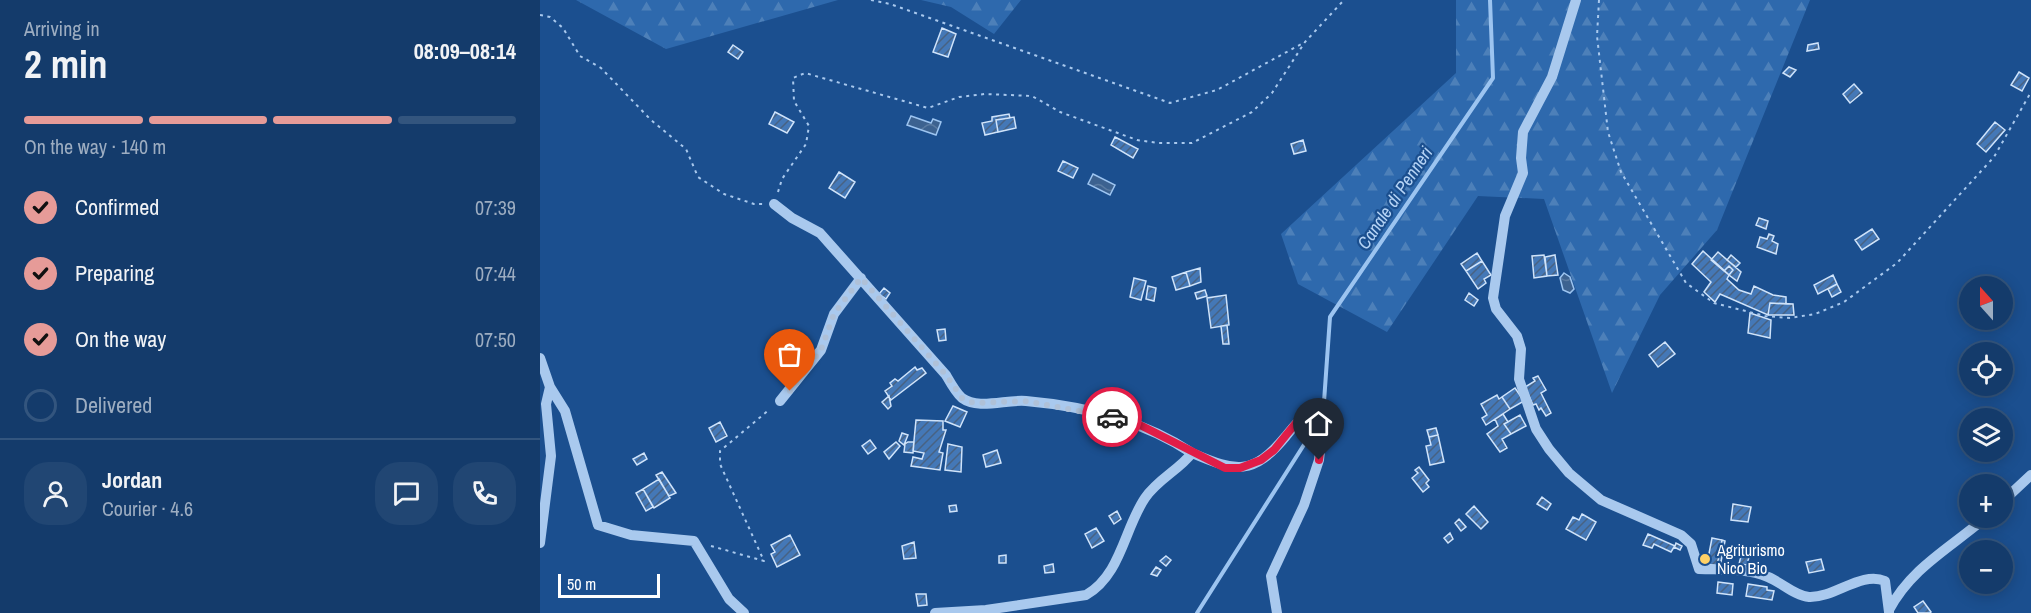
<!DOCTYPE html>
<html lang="en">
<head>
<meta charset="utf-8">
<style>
  :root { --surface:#143b6b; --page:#214673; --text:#f1f3f6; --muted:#9dadc1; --line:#33557e; --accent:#e69b98 }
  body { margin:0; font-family:"Archivo Narrow",sans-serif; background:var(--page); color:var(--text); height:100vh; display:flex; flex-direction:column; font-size:22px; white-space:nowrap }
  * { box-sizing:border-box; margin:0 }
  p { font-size:20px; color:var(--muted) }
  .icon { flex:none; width:33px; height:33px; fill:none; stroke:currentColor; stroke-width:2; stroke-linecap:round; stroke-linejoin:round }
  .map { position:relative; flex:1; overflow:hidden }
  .panel { display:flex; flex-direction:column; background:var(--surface); width:540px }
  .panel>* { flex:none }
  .needle { width:39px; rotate:339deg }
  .fabs { position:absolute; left:1419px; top:276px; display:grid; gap:12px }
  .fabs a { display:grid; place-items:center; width:54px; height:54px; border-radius:50%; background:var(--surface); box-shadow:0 3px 15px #0003,0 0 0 2px var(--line); font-size:30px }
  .scale { position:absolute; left:18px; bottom:15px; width:102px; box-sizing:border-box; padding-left:6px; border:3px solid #fff; border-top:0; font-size:16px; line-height:21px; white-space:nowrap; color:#fff; -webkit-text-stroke:4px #1b4f8f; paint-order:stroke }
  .pin { position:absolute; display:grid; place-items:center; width:51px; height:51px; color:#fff; margin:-62px -26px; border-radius:50% 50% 50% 0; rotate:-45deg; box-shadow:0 0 6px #0007 }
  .pin .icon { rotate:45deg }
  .courier { position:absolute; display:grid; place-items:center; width:60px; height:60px; margin:-30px; border:4px solid #e11d48; border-radius:50%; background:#fff; color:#222; box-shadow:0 2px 8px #0007 }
  .head em { font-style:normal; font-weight:700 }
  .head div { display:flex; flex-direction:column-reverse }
  .head { display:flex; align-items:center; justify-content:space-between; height:102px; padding:0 24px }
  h1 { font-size:39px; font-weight:700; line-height:45px }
  .bar { display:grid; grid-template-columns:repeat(4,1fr); gap:9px 6px; align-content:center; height:72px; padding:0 24px }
  .bar i { height:8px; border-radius:4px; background:var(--line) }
  .bar .on { background:var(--accent) }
  .bar p { grid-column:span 4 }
  .line { display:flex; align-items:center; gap:15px; padding:0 24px; border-top:2px solid var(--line) }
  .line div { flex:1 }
  .round { display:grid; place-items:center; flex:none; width:63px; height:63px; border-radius:24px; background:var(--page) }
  ol { padding:0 24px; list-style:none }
  li { display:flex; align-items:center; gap:18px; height:66px }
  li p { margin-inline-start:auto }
  li .icon { padding:6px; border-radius:50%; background:var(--accent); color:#111; stroke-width:4 }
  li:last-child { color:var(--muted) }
  li i { width:33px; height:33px; border:3px solid var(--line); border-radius:50% }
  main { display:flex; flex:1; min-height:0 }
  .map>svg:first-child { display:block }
  .forest { fill:url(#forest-firs) }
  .water { fill:url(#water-waves); stroke:#9cc4f0; stroke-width:1.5 }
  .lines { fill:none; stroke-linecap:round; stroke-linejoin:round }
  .stream { stroke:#9cc4f0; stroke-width:4 }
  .building { fill:url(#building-hatch); stroke:#cfe3fa; stroke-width:1.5 }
  .path { stroke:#a9c9ee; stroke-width:2; stroke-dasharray:3 4.5; stroke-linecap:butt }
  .minor { stroke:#a9c9ee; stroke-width:10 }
  .done { stroke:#afc1d8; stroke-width:6; stroke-dasharray:0 10.8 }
  .route { stroke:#e11d48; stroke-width:8 }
  .poi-dot { fill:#ffd166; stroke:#1b4f8f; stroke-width:2 }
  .labels { text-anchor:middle; stroke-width:4.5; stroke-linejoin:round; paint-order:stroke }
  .poi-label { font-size:16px; fill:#fff; stroke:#1b4f8f; text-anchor:start }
  .water-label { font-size:18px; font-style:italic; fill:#b5d3f5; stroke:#1b4f8f }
</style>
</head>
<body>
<main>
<section class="panel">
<div class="head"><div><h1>2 min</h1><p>Arriving in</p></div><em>08:09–08:14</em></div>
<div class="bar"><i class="on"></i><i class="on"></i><i class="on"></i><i></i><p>On the way · 140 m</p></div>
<ol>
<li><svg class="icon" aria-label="check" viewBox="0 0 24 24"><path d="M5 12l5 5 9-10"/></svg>Confirmed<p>07:39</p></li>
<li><svg class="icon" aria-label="check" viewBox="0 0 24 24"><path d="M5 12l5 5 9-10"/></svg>Preparing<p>07:44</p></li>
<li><svg class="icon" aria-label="check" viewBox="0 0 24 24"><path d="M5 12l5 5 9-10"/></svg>On the way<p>07:50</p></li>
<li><i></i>Delivered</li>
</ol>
<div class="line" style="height:108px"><a class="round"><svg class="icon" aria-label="person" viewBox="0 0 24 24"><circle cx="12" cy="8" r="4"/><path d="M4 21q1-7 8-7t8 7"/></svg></a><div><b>Jordan</b><p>Courier · 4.6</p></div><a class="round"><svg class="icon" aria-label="chat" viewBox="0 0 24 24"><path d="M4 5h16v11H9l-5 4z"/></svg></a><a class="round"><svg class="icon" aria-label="phone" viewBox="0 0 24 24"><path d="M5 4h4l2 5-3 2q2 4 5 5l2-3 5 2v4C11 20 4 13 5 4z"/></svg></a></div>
</section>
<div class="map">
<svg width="1491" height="613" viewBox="0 0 1491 613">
  <defs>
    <pattern id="forest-firs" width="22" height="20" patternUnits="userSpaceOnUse" patternTransform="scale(1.5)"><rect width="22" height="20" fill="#2e69ad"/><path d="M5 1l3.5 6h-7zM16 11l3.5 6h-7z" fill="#4d80b9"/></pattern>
    <pattern id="water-waves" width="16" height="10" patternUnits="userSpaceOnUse" patternTransform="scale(1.5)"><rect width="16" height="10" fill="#3c6290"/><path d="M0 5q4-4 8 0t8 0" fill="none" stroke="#597aa1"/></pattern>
    <pattern id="building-hatch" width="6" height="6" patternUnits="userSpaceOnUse" patternTransform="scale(1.5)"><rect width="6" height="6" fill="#4478b7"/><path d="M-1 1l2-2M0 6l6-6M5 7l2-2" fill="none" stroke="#486282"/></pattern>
  </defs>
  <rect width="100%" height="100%" fill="#1b4f8f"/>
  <path class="forest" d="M36,0H298L126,49Z
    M381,0H481L454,34L411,7Z
    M916,0H1270L1177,230L1120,295L1072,393L1004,199L938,196L847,332L758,284L741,234L916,73Z"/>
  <path class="water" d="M371,116L391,123L393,119L401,122L396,135L367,125Z
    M553,174L575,185L570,195L548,184Z
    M1024,273L1030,277L1034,289L1030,293L1023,290L1020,278Z"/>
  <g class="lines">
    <path class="stream" d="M783,416L790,317L953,78L950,0
      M657,613L774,429"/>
  </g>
  <path class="building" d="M402,28L416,34L408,57L393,52Z
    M1278,43L1279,49L1267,51L1268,45Z
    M193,45L203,52L198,59L188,52Z
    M1249,67L1256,70L1250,77L1243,73Z
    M1479,72L1489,78L1482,91L1471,85Z
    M1314,84L1322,93L1310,103L1303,94Z
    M235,112L254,122L247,133L229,124Z
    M469,114L470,118L456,120L458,132L445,135L442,123L452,121V117Z
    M474,117L476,128L458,132L456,120Z
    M1455,122L1465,130L1446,152L1437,144Z
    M575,137L598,149L593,158L571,145Z
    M763,140L766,151L754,154L751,144Z
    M523,161L538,168L533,178L518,171Z
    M299,172L315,182L305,198L289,188Z
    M1219,218L1228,221L1226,229L1216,225Z
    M1332,229L1339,239L1322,250L1315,240Z
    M1229,234L1234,236L1232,241L1238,244L1236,254L1217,247L1220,237L1227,239Z
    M1163,251L1189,275L1187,279L1199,290L1211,294L1214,286L1233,295L1246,297V304L1230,303L1228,315L1180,294L1175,302L1164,292L1171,282L1152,264Z
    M1178,252L1201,272L1197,281L1189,275L1193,270L1189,266L1184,271L1171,260Z
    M937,253L942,261L926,271L921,264Z
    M1004,255L1007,276L994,278L992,256Z
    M1015,255L1018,275L1007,276L1005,257Z
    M1191,255L1200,263L1196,267L1187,260Z
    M942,261L951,275L944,279L946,283L938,289L926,271Z
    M1189,266L1193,270L1189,275L1184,271Z
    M660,268L661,282L650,286L646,272Z
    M646,272L650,286L636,290L632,277Z
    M1293,275L1297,284L1278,294L1274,285Z
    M594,278L606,281L601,300L590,297Z
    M1297,284L1301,292L1292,297L1288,289Z
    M608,286L616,288L614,301L606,299Z
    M344,288L350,293L346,299L339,294Z
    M665,290L667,296L657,299L655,293Z
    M929,293L938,300L934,306L925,300Z
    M686,295L689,325L671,328L667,298Z
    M1230,303L1253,304L1254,315H1228Z
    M1210,313L1231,320L1230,338L1208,333Z
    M687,325L689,344H683L681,326Z
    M405,329L406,340L399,341L397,330Z
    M1125,342L1135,354L1118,367L1109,355Z
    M375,367L377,370L382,368L386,373L351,400L345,391L352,386L350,383L355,379L358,381Z
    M998,376L1006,390L1001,393L1011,413L1006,416L1001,408L999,410L996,404L993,405L985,387L995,381L993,378Z
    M975,388L984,401L970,409L962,397Z
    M957,395L959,399L962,397L970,409L946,425L942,418L947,415L941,404Z
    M349,396L351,406L348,409L342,402Z
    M413,406L427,412L420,427L405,421Z
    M963,414L968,422L964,424L971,434L962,439L967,448L960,452L947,434L958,426L955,419Z
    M980,415L986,426L971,434L964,424Z
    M376,420L403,421V430H406L399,452L403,453L400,470L371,466L373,457L382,459L384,453L373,451Z
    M180,422L187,436L176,442L169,428Z
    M896,428L898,435L889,437L887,430Z
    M362,433L368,435L364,445L359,441Z
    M898,435L904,462L890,465L886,446L891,445L889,437Z
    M330,440L336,448L328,454L322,446Z
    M356,442L360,446L349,459L344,452Z
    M368,442H374L373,453L364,452L365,444Z
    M408,444L422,447L421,472L405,470Z
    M457,450L461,463L446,467L443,455Z
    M104,453L107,459L97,465L93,459Z
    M879,467L889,480L886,483L889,487L883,492L872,478L878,473L875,470Z
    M122,472L136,493L129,496L116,475Z
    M119,479L130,498L114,508L103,489Z
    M103,489L113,507L106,511L96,493Z
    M1002,497L1011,504L1007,510L997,504Z
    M1193,504L1211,507L1208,522L1191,520Z
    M416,505L417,511L410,512L409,506Z
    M934,506L948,522L941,529L926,514Z
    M577,511L581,519L574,524L569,516Z
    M1042,514L1056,522L1046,540L1026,529L1033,517L1039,520Z
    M919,519L926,527L921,531L915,523Z
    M556,528L564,541L552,548L545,534Z
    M910,533L913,539L908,543L904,538Z
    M1108,534L1135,546L1136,543L1142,546L1140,550L1134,547L1131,552L1114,544L1112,548L1103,545Z
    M250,535L260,555L237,567L231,554L235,552L231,545Z
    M1172,538L1182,540L1177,566L1167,564Z
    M1182,540L1185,541L1180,567L1177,566Z
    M374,542L376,558L364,559L362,546Z
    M1202,552L1210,553L1207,565L1199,564Z
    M466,555V563H459V556Z
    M626,556L631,560L626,566L620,561Z
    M1281,559L1284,570L1269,573L1266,562Z
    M513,564L514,572L505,573L504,566Z
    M616,567L621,570L617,576L611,574Z
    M1178,582L1193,584L1192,595L1177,593Z
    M1208,584L1227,587V590L1234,591L1232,600L1206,596Z
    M376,594H386L387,605L378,606Z
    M1383,601L1391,612L1390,613H1378L1374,607Z"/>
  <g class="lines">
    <path class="path" d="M331,0L350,4L630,103L677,90L765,42
      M1059,0L1057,36L1068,132L1081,172L1146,283L1174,303L1225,316L1250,318L1275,314L1304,302L1357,263L1454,157L1491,92
      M0,15L10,17L23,28L40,56L61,68L111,120L146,149L158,177L184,194L214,204H223
      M238,192L242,179L266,144L269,126L254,101L253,78L265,73L388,108L419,97L445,94L492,96L520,112L597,140L618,143H652L712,112L732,93L765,42L804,0
      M171,546L224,561L180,464V451L230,409"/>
    <path class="minor" d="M1036,0L1012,77L983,132L981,158L983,173L965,216L953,298L956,309L977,336L981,349L979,379L996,429L1009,449L1029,473L1061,500L1141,535L1151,544L1159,569C1182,570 1206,568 1228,577C1241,582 1255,596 1269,597C1295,598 1321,571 1345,581L1349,612
      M234,204L252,218L280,233L406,375C410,382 416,393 422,398C438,410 467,399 486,401C543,406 604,421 652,453
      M0,358L10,387L25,411L58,525L91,535L154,541L189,599L204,613
      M240,401L281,350L294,314L321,278
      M1462,502L1491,475
      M0,543L11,456L6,404L10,387
      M1349,610C1371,568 1410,548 1445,518
      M395,613L446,610L546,595C581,575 584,529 605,498C618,479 639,470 652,453C696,472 713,476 746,436C754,427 758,419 770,415L783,425L779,460L764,505L731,576L737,613"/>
  </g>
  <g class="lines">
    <path class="done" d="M250,391L281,350L294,314L321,278L406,375L422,398L434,403L485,401L572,417"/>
    <path class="route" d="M572,417L602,426L685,468H700L721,460L734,450L760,418L770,415L783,425L779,460"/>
  </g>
  <circle class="poi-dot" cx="1165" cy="559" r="6"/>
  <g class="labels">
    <g class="poi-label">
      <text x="1177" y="556">Agriturismo<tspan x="1177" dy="18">Nico Bio</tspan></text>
    </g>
    <g class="water-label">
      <text transform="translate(855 198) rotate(-56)" y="6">Canale di Penneri</text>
    </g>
  </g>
</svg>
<div class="fabs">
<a><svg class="needle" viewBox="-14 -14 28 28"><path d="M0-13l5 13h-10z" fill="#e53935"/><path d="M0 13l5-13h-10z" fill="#9dadc1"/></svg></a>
<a><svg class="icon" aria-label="locate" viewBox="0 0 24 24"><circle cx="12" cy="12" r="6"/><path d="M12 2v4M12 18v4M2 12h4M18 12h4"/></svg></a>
<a><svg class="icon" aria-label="layers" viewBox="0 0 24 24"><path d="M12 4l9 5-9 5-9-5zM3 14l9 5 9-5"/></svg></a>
<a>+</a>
<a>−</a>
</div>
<div class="scale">50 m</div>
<div class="pin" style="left:250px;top:391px;background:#ea580c"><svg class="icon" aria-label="bag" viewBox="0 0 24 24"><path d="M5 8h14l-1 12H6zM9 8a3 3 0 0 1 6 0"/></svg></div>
<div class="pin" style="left:779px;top:460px;background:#1f2937"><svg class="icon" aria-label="home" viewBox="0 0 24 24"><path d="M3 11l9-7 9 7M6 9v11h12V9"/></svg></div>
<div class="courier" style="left:572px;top:417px"><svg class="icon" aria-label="car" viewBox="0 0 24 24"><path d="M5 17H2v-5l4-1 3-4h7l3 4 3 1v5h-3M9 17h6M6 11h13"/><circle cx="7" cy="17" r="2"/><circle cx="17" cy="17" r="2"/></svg></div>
</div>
</main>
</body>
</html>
